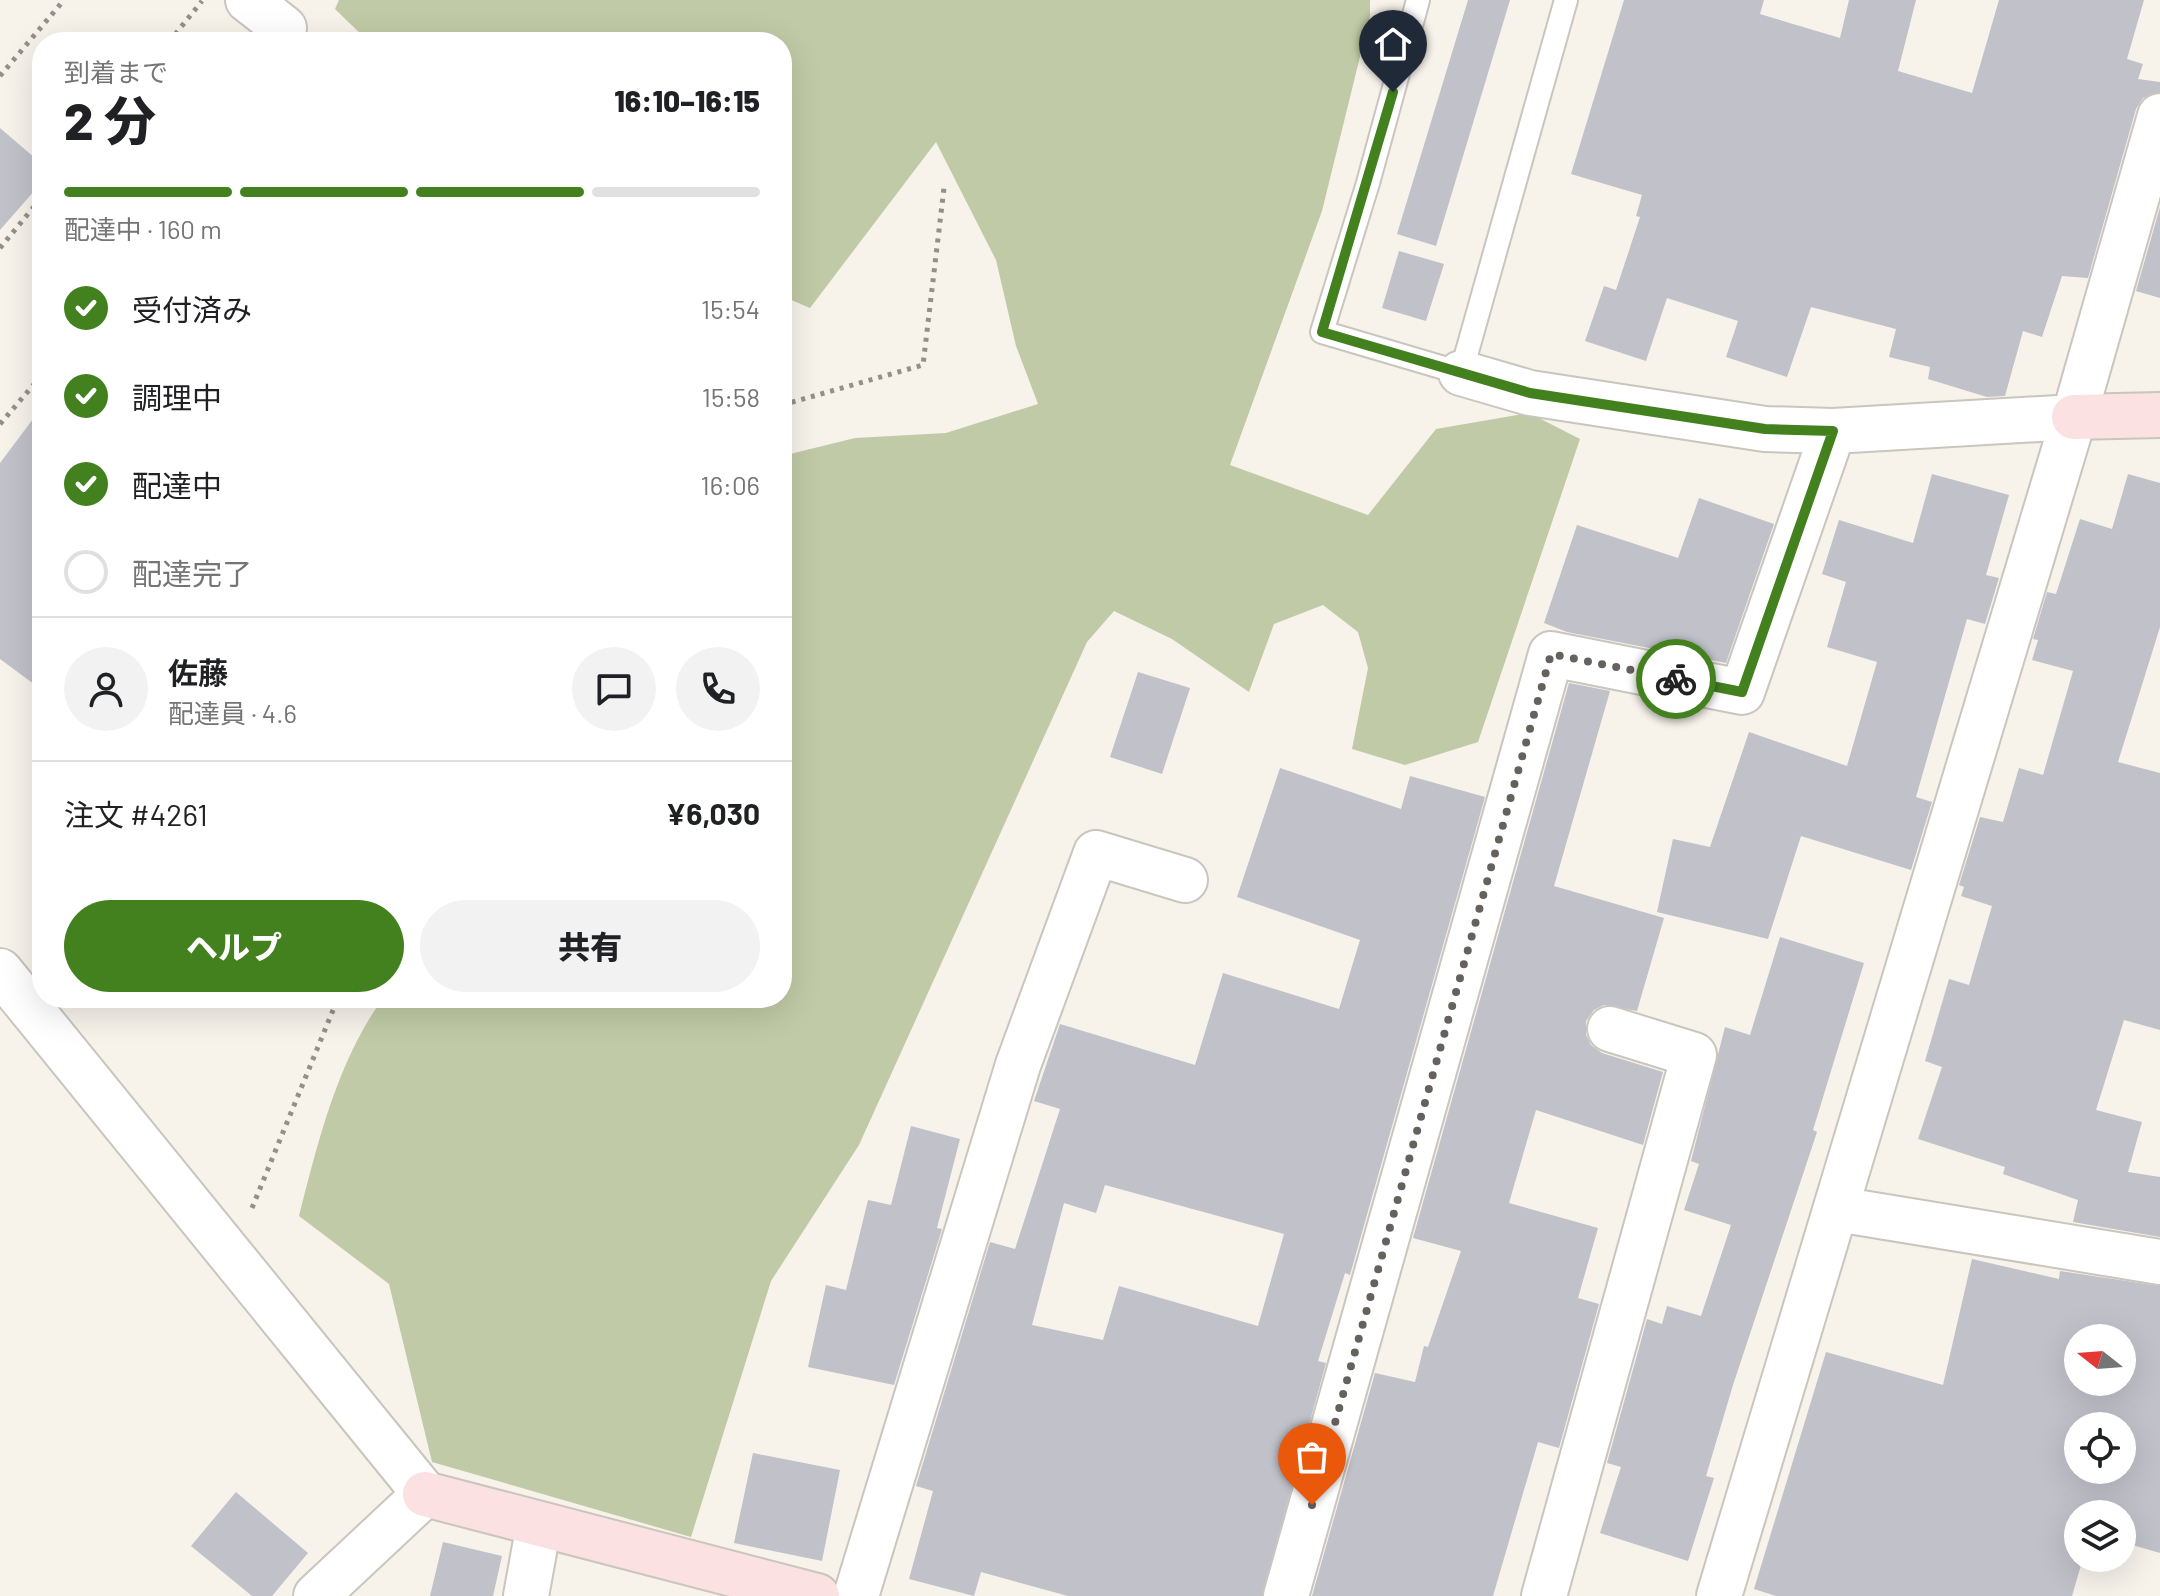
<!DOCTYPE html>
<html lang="ja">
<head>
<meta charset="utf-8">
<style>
  :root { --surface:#fff; --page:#f2f2f2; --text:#202124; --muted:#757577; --line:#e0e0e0; --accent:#43811f }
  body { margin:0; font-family:Barlow,"Noto Sans JP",sans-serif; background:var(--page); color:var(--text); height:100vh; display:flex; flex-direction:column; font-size:30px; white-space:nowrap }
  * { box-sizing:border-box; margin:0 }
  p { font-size:26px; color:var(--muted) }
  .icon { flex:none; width:44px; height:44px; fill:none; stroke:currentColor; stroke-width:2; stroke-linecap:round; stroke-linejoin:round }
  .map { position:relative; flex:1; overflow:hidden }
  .side { position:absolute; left:32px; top:32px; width:760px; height:976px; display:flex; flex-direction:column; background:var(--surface); border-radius:32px; box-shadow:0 8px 32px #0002 }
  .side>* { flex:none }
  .needle { width:52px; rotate:287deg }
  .buttons { position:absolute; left:2064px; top:1324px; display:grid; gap:16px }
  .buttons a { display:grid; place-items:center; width:72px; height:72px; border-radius:50%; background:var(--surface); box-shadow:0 8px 32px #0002; font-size:40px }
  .pin { position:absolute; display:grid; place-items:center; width:68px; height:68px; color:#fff; margin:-82px -34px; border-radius:50% 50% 50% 0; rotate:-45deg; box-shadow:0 0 8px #0007 }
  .pin .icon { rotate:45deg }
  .courier { position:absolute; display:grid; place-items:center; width:80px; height:80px; margin:-40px; border:6px solid #43811f; border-radius:50%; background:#fff; color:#222; box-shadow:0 2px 10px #0007 }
  .headline em { font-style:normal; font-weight:800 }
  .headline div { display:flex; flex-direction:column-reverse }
  .headline { display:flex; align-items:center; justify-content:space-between; height:136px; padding:0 32px }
  h1 { font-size:52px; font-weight:800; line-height:60px }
  .bar { display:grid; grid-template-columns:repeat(4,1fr); gap:12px 8px; align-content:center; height:96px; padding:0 32px }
  .bar i { height:10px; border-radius:6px; background:var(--line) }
  .bar .current { background:var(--accent) }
  .bar p { grid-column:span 4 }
  .line { display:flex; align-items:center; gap:20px; padding:0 32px; border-top:2px solid var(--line) }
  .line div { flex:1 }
  .round { display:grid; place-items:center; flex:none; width:84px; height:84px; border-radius:42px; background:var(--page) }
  ol { padding:0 32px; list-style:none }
  li { display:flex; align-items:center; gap:24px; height:88px }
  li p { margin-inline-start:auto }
  li .icon { padding:8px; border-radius:50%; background:var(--accent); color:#fff; stroke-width:4 }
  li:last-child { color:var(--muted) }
  li i { width:44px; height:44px; border:4px solid var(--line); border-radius:50% }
  .cta { display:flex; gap:16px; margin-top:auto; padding:16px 32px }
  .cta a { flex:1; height:92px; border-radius:48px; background:var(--accent); color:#fff; font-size:32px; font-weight:800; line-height:92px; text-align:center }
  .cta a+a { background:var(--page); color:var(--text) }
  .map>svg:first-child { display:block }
  .green { fill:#c1caa6 }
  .building { fill:#c0c1c9; fill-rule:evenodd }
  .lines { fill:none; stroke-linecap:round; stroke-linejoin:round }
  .lane-casing { stroke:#cac5bd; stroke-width:26 }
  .street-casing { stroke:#cac5bd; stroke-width:48 }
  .secondary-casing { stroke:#cac5bd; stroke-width:48 }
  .path { stroke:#93908a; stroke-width:5; stroke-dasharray:4 6; stroke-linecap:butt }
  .lane { stroke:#fff; stroke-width:22 }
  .street { stroke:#fff; stroke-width:44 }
  .secondary { stroke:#fbe1e2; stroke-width:44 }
  .done { stroke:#65625e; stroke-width:8; stroke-dasharray:0 14.4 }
  .route { stroke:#43811f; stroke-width:10 }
</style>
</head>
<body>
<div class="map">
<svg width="2160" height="1596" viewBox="0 0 2160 1596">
  <rect width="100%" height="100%" fill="#f7f2ea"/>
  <path class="green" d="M339,0H1370V16L1322,211L1230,465L1368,515L1436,429L1529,413L1580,439L1478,742L1405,765L1352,749L1368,668L1358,632L1323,605L1274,624L1249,692L1172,639L1114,611L1087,642L859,1145L771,1281L691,1537L432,1462L389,1284L299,1216C318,1142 337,1062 383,998H782V456L855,438L946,433L1038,404L1016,346L996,260L936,142L810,308L782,296V42H369L335,9Z"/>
  <path class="building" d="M1468,0H1510L1436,246L1397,234Z
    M1624,0H1764L1760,14L1840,38L1849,0H1916L1898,71L1972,93L1999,0H2144L2127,59L2143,64L2138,79L2160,82V92L2143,98L2136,109L2088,278L2062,276L2042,337L2023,331L2005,396L1987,397L1928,379L1930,367L1889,357L1896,329L1811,307L1787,377L1726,357L1738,321L1667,298L1646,361L1585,341L1604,286L1616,290L1640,217L1636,216L1642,195L1571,174Z
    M0,128L42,164V182L0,230Z
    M2160,207V298L2136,291Z
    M1399,251L1444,264L1426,321L1382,308Z
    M42,407V690L0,659V463Z
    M1932,474L2009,495L1986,575L1999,578L1985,624L1967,619L1916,797L1932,802L1911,870L1801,836L1768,939L1657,912L1673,839L1710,847L1749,732L1847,766L1877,662L1827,647L1846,582L1822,574L1839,520L1913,543Z
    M2128,474L2160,483V627L2118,762L2160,773V1030L2124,1020L2096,1110L2142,1122L2128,1172L2160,1177V1237L2073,1222L2078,1200L2003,1174L2005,1167L1918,1139L1942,1067L1925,1061L1949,979L1969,985L1992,906L1961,896L1964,887L1959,885L1980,817L2003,822L2019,768L2043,775L2073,671L2032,660L2038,640L2033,639L2047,592L2056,594L2080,519L2112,529Z
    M1699,498L1774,524L1726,663L1567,632L1544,623L1577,525L1678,558Z
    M1138,672L1190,688L1162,774L1110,757Z
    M1569,683L1610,691L1554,886L1664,918L1637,1011L1604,1005L1594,1010L1586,1021V1035L1591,1045L1602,1053L1663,1072L1643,1145L1536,1110L1509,1203L1598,1228L1578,1298L1599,1304L1559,1448L1538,1442L1493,1596H1312L1375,1373L1415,1382L1424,1346L1428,1347L1461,1251L1413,1238Z
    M1280,768L1401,809L1410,776L1485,797L1350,1275L1345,1273L1318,1361L1326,1363L1262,1596H1068L981,1572L974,1596L909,1579L933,1491L916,1486L990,1242L1015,1249L1060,1109L1034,1101L1060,1024L1195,1065L1223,973L1339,1009L1360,940L1237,897ZM1105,1185L1284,1234L1258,1326L1119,1286L1103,1340L1032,1325L1064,1203L1096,1213Z
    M1780,937L1864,963L1813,1130L1817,1132L1733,1385L1706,1476L1714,1478L1688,1561L1600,1533L1621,1467L1607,1463L1647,1319L1662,1324L1667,1306L1701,1316L1731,1225L1684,1210L1699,1164L1691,1161L1725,1027L1750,1035Z
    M911,1126L960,1139L937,1228L942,1229L894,1385L808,1367L826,1285L846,1290L868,1200L891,1205Z
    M1972,1259L2059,1279L2060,1271L2160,1286V1553L2122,1542V1514H2078V1558H2083L2072,1596H1776L1754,1589L1826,1352L1943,1385ZM2078,1338H2122V1382H2078ZM2078,1426H2122V1470H2078Z
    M753,1453L840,1470L822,1561L734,1543Z
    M236,1492L308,1553L272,1596H252L191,1546Z
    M443,1542L502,1556L493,1596H430Z"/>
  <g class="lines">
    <g class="lane-casing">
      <path id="lane" d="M1418,0L1368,183L1322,332L1461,373L1566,0"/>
    </g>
    <g class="street-casing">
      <path id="street" d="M248,0L284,28
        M1461,373L1530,393L1765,429L1833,431L2074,417
        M0,971L425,1494L316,1596
        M1837,1209L2160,1262
        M526,1596L539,1524
        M856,1596L1018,1065L1096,853L1185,880
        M1286,1596L1551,654L1742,692L1833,431
        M1544,1596L1694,1055L1610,1029
        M1719,1596L2074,417L2160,116"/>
    </g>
    <g class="secondary-casing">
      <path id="secondary" d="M2074,417L2160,415
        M425,1494L817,1596"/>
    </g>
    <path class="path" d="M169,42L202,1
      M0,76L64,0
      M0,248L42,197
      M782,405L923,365L944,188
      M0,424L42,375
      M252,1208L338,998"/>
    <use href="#lane" class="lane"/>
    <use href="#street" class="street"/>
    <use href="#secondary" class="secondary"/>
  </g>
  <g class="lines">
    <path class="done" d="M1312,1505L1551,654L1676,679"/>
    <path class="route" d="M1393,92L1322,332L1530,393L1765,429L1833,431L1742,692L1676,679"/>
  </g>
</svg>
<div class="buttons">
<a><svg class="needle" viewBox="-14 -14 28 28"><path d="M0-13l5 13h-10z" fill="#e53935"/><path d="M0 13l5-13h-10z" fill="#757577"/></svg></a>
<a><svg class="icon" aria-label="locate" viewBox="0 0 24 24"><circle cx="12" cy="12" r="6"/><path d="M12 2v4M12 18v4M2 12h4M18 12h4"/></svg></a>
<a><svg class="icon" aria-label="layers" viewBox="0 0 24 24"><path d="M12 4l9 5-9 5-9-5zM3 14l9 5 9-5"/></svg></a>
</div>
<div class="pin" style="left:1312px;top:1505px;background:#ea580c"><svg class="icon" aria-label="bag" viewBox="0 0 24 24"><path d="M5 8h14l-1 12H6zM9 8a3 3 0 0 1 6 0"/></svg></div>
<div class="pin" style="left:1393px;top:92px;background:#1f2937"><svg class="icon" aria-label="home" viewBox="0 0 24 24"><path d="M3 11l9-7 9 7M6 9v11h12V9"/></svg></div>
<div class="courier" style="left:1676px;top:679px"><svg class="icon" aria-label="bike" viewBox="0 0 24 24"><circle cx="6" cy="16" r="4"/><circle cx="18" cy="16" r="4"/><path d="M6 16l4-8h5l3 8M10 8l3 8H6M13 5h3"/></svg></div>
<section class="side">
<div class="headline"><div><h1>2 分</h1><p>到着まで</p></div><em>16:10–16:15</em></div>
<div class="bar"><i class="current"></i><i class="current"></i><i class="current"></i><i></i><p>配達中 · 160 m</p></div>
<ol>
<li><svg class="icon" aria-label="check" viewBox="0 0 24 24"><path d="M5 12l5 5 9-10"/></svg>受付済み<p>15:54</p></li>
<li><svg class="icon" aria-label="check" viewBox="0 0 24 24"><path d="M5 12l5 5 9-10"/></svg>調理中<p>15:58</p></li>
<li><svg class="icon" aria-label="check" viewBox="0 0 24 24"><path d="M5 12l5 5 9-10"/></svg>配達中<p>16:06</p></li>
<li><i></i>配達完了</li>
</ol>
<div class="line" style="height:144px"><a class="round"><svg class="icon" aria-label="person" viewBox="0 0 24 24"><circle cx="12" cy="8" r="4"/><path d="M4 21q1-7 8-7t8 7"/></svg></a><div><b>佐藤</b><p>配達員 · 4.6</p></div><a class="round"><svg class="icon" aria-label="chat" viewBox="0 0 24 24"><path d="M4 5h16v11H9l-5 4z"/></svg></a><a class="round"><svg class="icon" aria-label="phone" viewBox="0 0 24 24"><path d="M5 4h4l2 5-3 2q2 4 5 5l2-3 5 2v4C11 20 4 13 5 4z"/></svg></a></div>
<div class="line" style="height:104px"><div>注文 #4261</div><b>¥6,030</b></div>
<div class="cta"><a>ヘルプ</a><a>共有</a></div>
</section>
</div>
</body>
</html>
